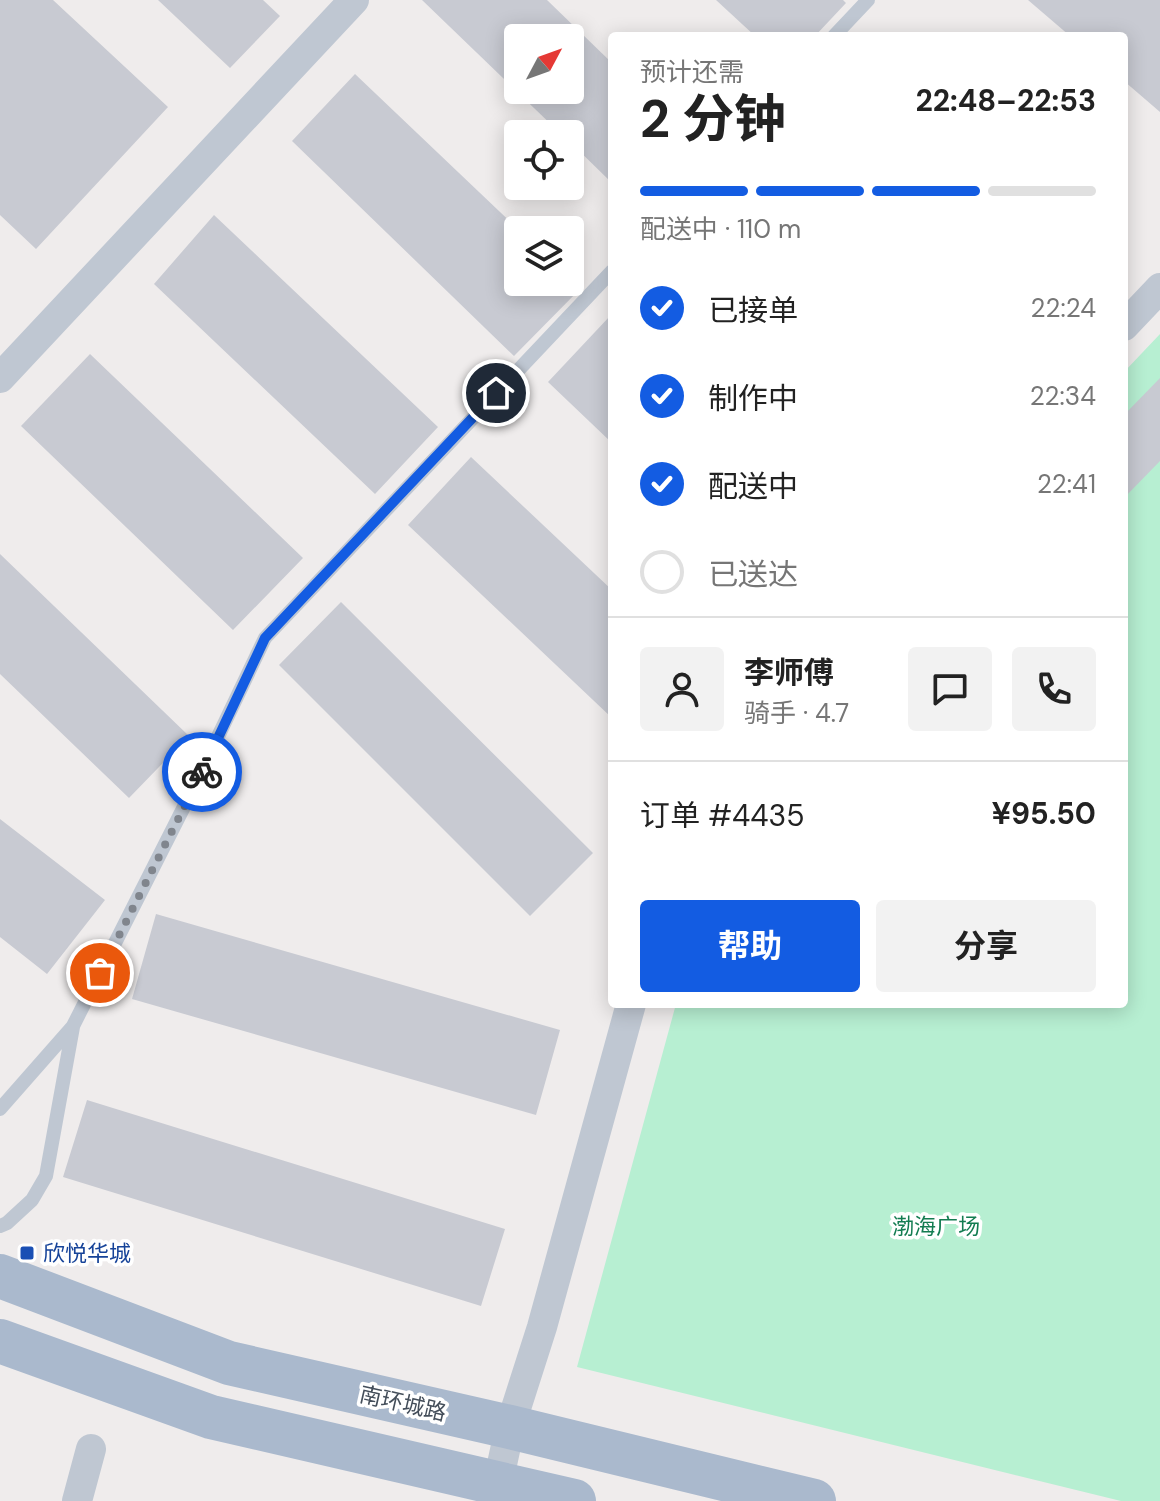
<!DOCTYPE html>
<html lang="zh">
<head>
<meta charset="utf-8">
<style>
  :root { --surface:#fff; --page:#f2f2f2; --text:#222; --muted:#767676; --line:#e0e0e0; --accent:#135ce2 }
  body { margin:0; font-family:"DM Sans","Noto Sans SC",sans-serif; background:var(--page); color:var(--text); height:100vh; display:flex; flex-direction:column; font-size:30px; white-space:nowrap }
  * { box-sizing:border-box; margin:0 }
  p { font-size:26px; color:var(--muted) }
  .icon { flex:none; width:44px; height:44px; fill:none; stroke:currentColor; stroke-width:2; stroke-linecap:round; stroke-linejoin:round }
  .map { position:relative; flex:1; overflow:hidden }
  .sheet { position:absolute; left:608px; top:32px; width:520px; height:976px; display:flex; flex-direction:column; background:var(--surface); border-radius:8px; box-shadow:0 4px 20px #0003 }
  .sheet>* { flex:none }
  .needle { width:52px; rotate:49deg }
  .buttons { position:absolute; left:504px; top:24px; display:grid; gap:16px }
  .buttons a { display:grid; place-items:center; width:80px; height:80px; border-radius:8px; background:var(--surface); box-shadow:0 4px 20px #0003; font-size:40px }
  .pin { position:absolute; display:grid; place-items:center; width:68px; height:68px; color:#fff; margin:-34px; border:4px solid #fff; border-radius:50%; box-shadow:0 2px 8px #0007 }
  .courier { position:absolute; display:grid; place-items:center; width:80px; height:80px; margin:-40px; border:6px solid #135ce2; border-radius:50%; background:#fff; color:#222; box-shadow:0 2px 10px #0007 }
  .summary em { font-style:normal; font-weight:700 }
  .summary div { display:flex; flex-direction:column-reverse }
  .summary { display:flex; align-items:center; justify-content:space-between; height:136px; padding:0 32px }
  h1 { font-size:52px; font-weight:700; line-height:60px }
  .bar { display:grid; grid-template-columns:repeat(4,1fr); gap:12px 8px; align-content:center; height:96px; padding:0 32px }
  .bar i { height:10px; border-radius:6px; background:var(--line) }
  .bar .active { background:var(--accent) }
  .bar p { grid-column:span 4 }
  .line { display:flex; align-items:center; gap:20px; padding:0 32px; border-top:2px solid var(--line) }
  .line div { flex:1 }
  .round { display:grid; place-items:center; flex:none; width:84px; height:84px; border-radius:8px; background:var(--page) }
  ol { padding:0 32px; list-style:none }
  li { display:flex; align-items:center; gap:24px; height:88px }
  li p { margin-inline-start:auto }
  li .icon { padding:8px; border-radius:50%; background:var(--accent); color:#fff; stroke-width:4 }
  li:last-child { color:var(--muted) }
  li i { width:44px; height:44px; border:4px solid var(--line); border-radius:50% }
  .button { display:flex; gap:16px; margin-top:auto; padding:16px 32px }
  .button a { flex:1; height:92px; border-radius:8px; background:var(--accent); color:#fff; font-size:32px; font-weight:700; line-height:92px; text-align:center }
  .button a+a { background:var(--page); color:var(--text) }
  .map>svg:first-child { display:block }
  .green { fill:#b7efd2 }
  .building { fill:#c8cad2; fill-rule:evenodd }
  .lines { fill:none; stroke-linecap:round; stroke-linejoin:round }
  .service { stroke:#bfc7d2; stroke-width:14 }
  .minor { stroke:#bfc7d2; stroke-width:30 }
  .primary { stroke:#aab9cd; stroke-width:44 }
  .done { stroke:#80858d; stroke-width:8; stroke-dasharray:0 14.4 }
  .route { stroke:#135ce2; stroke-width:10 }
  .transit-dot { fill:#1a4fb4; stroke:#fff; stroke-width:3 }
  .labels { text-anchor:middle; stroke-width:7; stroke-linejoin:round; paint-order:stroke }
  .park-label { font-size:22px; fill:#137c51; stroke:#fff }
  .transit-label { font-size:22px; fill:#164399; stroke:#fff; text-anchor:start }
  .street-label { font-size:22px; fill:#444e5a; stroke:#fff }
</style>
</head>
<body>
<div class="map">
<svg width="1160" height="1501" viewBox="0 0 1160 1501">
  <rect width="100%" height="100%" fill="#efecec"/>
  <path class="green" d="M1160,334V1501H1121L577,1367L676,1004H1124V372Z"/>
  <path class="building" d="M0,0H53L168,107L36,249L0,215Z
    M158,0H263L280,16L230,68Z
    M422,0H547L612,63V183L570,142V134H561ZM518,38H570V90H518Z
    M716,0H843L846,3L815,36H755Z
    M1028,0H1160V112L1124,81V36H1070Z
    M355,74L518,229V282H570V278L581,288L514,356L292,141Z
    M214,215L438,427L375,494L154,284Z
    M610,316L612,318V443L548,382Z
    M90,354L303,558L233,630L21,426Z
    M1160,378V461L1124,498V415Z
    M471,457L612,590V718L408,525Z
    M0,554L189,736L129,798L0,674Z
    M341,602L593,853L530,916L279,665Z
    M0,819L105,900L47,974L0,937Z
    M156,914L560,1030L536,1115L132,999Z
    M87,1100L505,1229L481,1306L63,1177Z"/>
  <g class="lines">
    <path class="service" d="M834,36L868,0
      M0,1109L73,1026L194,787L265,638L612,271
      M0,1226L7,1223L32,1200L46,1176L73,1027"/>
    <path class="minor" d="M1124,326L1160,288
      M0,378L354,0
      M498,1483L510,1427L542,1327L631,1004
      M77,1501L91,1449"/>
    <path class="primary" d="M0,1276L229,1363L510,1427L814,1501
      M0,1341L211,1417L574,1501"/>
  </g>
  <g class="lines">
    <path class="done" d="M100,973L202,772"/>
    <path class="route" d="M202,772L265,638L496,393"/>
  </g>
  <rect class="transit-dot" x="19" y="1245" width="16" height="16" rx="4"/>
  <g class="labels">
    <g class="park-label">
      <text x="936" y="1234">渤海广场</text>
    </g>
    <g class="transit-label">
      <text x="43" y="1261">欣悦华城</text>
    </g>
    <g class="street-label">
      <text transform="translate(403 1403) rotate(13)" y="8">南环城路</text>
    </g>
  </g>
</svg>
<div class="buttons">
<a><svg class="needle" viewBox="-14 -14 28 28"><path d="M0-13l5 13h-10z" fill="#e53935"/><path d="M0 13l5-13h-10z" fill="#767676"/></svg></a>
<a><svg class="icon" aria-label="locate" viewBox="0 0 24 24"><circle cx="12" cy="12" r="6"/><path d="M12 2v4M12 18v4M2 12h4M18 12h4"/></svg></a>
<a><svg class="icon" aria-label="layers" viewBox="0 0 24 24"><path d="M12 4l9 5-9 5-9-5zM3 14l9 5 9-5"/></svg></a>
</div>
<div class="pin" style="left:100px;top:973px;background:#ea580c"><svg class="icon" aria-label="bag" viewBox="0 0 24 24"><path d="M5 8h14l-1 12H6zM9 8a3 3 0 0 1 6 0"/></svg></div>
<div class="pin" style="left:496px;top:393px;background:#1f2937"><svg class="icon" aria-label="home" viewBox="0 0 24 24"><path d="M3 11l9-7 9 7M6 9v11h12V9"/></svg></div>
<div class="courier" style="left:202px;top:772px"><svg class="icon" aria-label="bike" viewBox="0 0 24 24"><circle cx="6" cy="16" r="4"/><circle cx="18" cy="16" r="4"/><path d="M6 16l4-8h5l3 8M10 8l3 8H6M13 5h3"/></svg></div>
<section class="sheet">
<div class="summary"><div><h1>2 分钟</h1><p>预计还需</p></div><em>22:48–22:53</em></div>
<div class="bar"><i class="active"></i><i class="active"></i><i class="active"></i><i></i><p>配送中 · 110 m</p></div>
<ol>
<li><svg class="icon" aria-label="check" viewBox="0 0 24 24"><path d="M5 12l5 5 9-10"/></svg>已接单<p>22:24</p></li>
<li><svg class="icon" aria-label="check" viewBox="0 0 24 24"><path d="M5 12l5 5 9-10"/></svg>制作中<p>22:34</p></li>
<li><svg class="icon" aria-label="check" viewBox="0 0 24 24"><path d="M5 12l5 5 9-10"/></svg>配送中<p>22:41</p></li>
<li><i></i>已送达</li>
</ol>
<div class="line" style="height:144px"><a class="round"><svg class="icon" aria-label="person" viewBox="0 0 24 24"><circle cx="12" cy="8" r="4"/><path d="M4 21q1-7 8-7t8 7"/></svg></a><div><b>李师傅</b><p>骑手 · 4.7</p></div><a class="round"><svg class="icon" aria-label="chat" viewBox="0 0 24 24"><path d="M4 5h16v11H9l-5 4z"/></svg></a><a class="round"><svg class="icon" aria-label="phone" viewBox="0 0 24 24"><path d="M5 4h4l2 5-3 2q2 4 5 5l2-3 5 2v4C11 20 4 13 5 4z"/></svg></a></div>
<div class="line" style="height:104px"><div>订单 #4435</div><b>¥95.50</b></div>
<div class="button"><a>帮助</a><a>分享</a></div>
</section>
</div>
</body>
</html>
